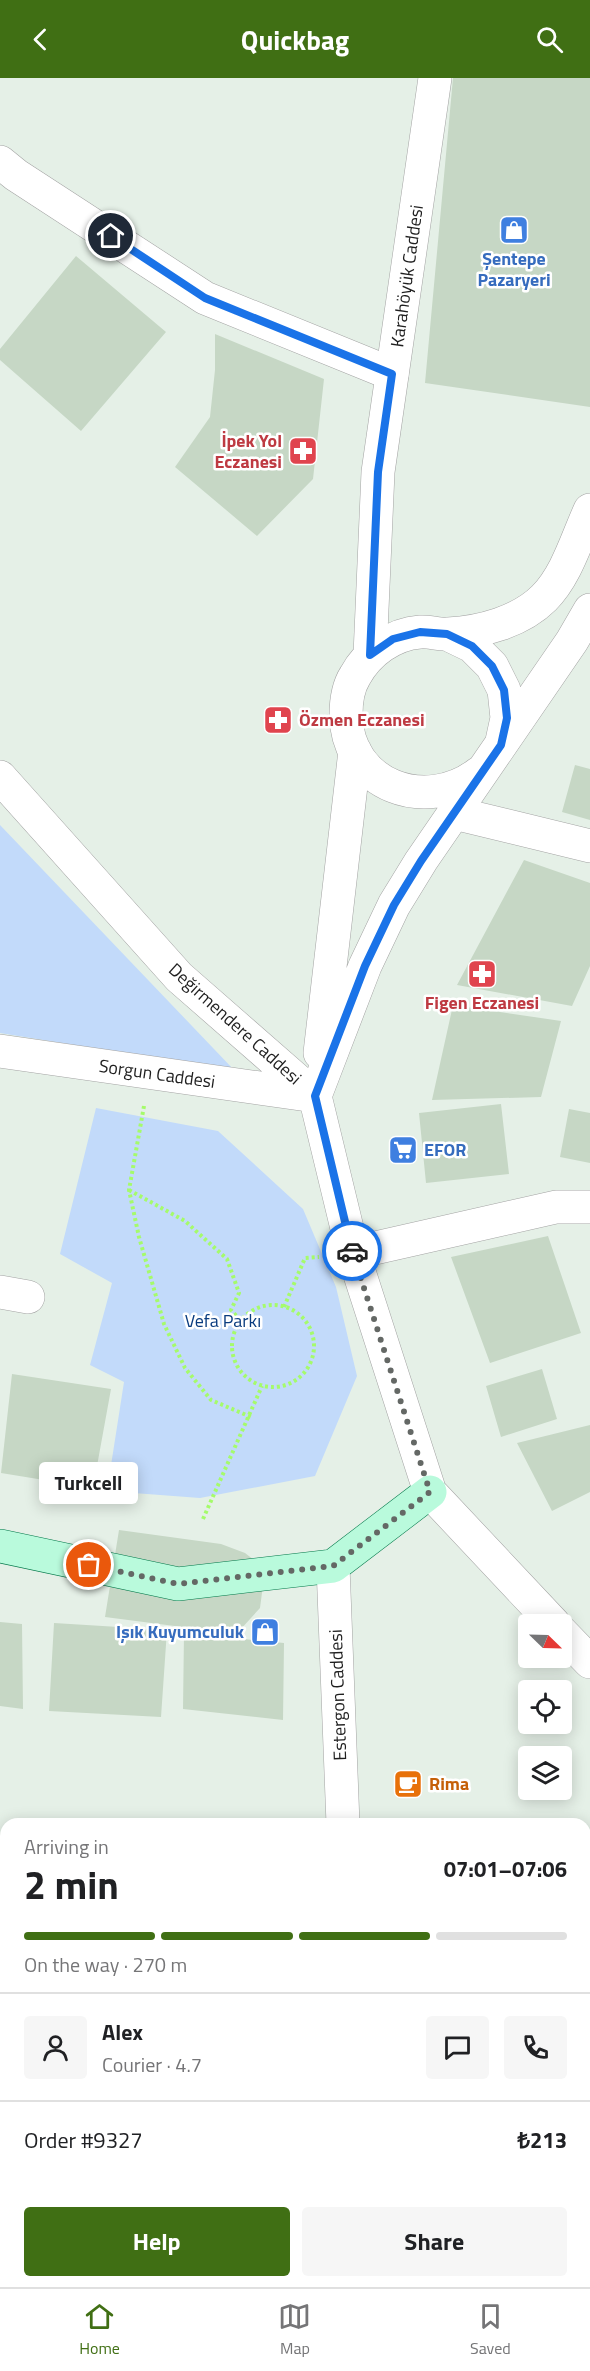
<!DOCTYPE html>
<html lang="en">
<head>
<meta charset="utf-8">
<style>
  :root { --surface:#fff; --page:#f6f6f6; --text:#202124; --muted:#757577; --line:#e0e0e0; --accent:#406f14 }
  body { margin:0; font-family:"Titillium Web",sans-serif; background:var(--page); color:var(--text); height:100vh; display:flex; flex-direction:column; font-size:22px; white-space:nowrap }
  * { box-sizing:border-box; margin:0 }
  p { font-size:20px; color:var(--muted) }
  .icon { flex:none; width:33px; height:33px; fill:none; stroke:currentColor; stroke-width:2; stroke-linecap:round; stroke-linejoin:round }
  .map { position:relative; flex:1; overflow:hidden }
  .details { position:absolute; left:0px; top:1740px; width:591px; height:470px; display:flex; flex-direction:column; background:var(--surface); border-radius:18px 18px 0 0; box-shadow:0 3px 15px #0003 }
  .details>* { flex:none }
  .needle { width:39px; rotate:113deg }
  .fabs { position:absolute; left:518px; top:1536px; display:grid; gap:12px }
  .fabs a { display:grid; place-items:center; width:54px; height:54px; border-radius:6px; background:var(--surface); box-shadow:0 3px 15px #0003; font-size:30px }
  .pin { position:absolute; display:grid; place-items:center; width:51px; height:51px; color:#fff; margin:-26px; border:3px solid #fff; border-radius:50%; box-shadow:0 2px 6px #0007 }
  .courier { position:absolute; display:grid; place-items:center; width:60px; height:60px; margin:-30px; border:4px solid #1a73e8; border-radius:50%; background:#fff; color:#222; box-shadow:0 2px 8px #0007 }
  .bubble { position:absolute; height:42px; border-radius:6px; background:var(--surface); box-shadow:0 3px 15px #0003; font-size:20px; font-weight:700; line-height:42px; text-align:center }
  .headline em { font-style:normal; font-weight:700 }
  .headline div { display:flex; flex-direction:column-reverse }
  .headline { display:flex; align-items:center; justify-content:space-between; height:102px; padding:0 24px }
  h1 { font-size:39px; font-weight:700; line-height:45px }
  .bar { display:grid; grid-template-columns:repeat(4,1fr); gap:9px 6px; align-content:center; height:72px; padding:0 24px }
  .bar i { height:8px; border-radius:4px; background:var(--line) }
  .bar .on { background:var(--accent) }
  .bar p { grid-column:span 4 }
  .line { display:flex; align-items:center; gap:15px; padding:0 24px; border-top:2px solid var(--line) }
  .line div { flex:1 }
  .round { display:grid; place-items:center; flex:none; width:63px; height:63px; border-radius:6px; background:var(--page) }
  .cta { display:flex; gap:12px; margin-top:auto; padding:12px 24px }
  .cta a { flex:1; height:69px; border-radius:6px; background:var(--accent); color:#fff; font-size:24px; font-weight:700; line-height:69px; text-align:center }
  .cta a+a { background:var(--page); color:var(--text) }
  header { display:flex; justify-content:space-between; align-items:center; height:78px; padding:0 24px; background:var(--accent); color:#fff; font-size:27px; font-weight:700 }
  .menu { display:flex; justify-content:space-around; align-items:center; height:84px; border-top:2px solid var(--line); background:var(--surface); font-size:16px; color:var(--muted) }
  .menu a { display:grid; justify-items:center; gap:3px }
  .menu .on { color:var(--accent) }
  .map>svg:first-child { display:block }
  .park { fill:#c2dafa }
  .building { fill:#c6d7c5 }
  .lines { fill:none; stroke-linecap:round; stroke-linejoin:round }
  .minor-casing { stroke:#a3a3a3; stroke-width:34 }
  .tertiary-casing { stroke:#a3a3a3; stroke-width:34 }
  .secondary-casing { stroke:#04784a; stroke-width:34 }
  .path { stroke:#a5fb6b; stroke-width:4; stroke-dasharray:3 3; stroke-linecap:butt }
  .minor { stroke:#fff; stroke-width:33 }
  .tertiary { stroke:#fff; stroke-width:33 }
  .secondary { stroke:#b9fadc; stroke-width:33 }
  .done { stroke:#646865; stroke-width:6; stroke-dasharray:0 10.8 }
  .route { stroke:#1a73e8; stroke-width:8 }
  .labels { text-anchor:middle; stroke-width:5; stroke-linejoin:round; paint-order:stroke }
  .shop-label { font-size:18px; font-weight:bold; fill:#366cbe; stroke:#fff }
  .street-label { font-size:18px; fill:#1f1f1f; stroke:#fff }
  .health-label { font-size:18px; font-weight:bold; fill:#be3a42; stroke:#fff; text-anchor:end }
  .park-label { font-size:18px; fill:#0a3c7f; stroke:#fff }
  .food-label { font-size:18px; font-weight:bold; fill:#c56008; stroke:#fff; text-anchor:start }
</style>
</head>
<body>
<header><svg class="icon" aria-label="back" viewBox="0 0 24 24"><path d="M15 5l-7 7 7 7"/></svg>Quickbag<svg class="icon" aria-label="search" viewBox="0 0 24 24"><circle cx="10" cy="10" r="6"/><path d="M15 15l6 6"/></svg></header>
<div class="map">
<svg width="590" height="2209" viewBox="0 0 590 2209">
  <rect width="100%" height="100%" fill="#e5f0e7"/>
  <path class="park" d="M0,747L235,993L0,955Z
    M96,1030L218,1053L303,1131L336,1209L357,1298L315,1398L200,1420L107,1413L124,1304L90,1287L112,1205L60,1176Z"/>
  <path class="building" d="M453,0H590V329L425,305Z
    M76,178L166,254L81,353L0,282V271Z
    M215,256L324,301L313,401L257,458L175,389L210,339L215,292Z
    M575,687L590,691V742L562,734Z
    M524,782L590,805V888L572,928L457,907Z
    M453,927L561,943L541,1019L432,1022Z
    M501,1026L509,1096L426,1105L419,1035Z
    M569,1031L590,1035V1085L560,1079Z
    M548,1158L581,1255L490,1285L451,1179Z
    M542,1291L557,1341L501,1359L486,1308Z
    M12,1296L111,1311L93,1410L1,1395Z
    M590,1347V1414L552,1433L517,1365Z
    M119,1452L221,1466L245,1475L258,1485L263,1507L260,1530L240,1552L221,1554L105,1539Z
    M0,1544L22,1546L23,1631L0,1628Z
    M54,1545L167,1552L161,1639L49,1633Z
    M184,1555L284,1565L283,1642L183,1631Z
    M585,1840L590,1841V1960H585Z
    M0,1866H6V2001H0Z
    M585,1980H590V2053H585Z
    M3,2056H6V2178L0,2177V2084Z
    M585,2071H590V2146L585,2147Z"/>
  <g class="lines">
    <g class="minor-casing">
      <path id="minor" d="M0,84L16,97L205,220L392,296
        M454,735L590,768
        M353,1175L556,1129H590
        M0,1214L28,1219
        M585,1804L590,1806
        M585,2192H590
        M421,2209L445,2204"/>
    </g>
    <g class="tertiary-casing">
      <path id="tertiary" d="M447,556L472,568L492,588L504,612L507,640L502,663
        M370,577L378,394L435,0
        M479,695C426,736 347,708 346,637C346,624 348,609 355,598C368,574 393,556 420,554C429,553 439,557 448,556C481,554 520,544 544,520C567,497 577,460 590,432
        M0,699L179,899L315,1018L353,1175L430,1414L554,1546
        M0,973L315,1018
        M320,975L355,673
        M315,1018L365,888L394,827L421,783L572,563L590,532
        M333,1488L343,1746
        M561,1554L590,1584
        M0,1789H6
        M339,2204V2209"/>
    </g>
    <g class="secondary-casing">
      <path id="secondary" d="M0,1468L178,1506L333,1488L430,1414"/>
    </g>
    <path class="path" d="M144,1028L129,1112L139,1159L164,1246L185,1290L211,1322L251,1339
      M129,1112L185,1143L227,1181L239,1215L231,1232L241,1243
      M232 1268a41 41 0 1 1 82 0a41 41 0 1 1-82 0Z
      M284,1229L305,1180L319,1179
      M203,1441L262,1308"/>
    <use href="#minor" class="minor"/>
    <use href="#tertiary" class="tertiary"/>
    <use href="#secondary" class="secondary"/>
  </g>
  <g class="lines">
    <path class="done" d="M89,1487L178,1506L333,1488L430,1414L352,1173"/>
    <path class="route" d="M111,158L205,220L392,296L378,394L370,577L393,561L420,554L447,556L472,568L492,588L504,612L507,640L501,667L421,783L394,827L365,888L315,1018L352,1173"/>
  </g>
  <defs>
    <g id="shop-square" transform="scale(1.5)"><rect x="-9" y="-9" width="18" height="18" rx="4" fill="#3f7fe0" stroke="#fff"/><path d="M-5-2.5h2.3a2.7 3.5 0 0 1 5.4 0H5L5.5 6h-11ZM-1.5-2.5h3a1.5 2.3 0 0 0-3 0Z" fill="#fff"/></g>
    <g id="pharmacy-square" transform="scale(1.5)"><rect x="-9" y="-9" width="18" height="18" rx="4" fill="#e0444e" stroke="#fff"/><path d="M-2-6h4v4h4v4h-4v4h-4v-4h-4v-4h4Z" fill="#fff"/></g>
    <g id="supermarket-square" transform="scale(1.5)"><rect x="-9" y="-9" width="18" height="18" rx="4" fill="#3f7fe0" stroke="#fff"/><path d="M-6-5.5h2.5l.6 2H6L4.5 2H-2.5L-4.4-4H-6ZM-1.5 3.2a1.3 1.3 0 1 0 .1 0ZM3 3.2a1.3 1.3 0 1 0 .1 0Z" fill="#fff"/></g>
    <g id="cafe-square" transform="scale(1.5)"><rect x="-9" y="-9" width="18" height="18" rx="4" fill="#e8710a" stroke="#fff"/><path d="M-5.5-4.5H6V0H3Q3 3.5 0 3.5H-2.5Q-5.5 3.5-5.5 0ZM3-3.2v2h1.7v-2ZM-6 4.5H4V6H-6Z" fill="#fff"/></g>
  </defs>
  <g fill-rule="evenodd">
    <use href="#shop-square" x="514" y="152"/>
    <use href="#pharmacy-square" x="303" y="373"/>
    <use href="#pharmacy-square" x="278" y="642"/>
    <use href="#pharmacy-square" x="482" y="896"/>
    <use href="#supermarket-square" x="403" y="1072"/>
    <use href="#shop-square" x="265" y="1554"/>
    <use href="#cafe-square" x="408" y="1706"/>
  </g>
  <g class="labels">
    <g class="shop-label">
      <text x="514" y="187">Şentepe<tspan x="514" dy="21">Pazaryeri</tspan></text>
      <text x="424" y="1078" text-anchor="start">EFOR</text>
      <text x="244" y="1560" text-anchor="end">Işık Kuyumculuk</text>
    </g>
    <g class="street-label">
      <text transform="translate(407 198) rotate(-82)" y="6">Karahöyük Caddesi</text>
      <text transform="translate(235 946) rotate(42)" y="6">Değirmendere Caddesi</text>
      <text transform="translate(157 996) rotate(8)" y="6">Sorgun Caddesi</text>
      <text transform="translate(338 1617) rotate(-92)" y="6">Estergon Caddesi</text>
    </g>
    <g class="health-label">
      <text x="282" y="369">İpek Yol<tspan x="282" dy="21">Eczanesi</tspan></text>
      <text x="299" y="648" text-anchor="start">Özmen Eczanesi</text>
      <text x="482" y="931" text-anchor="middle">Figen Eczanesi</text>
    </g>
    <g class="park-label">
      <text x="223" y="1249">Vefa Parkı</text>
    </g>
    <g class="food-label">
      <text x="429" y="1712">Rima</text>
    </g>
  </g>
</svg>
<div class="fabs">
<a><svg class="needle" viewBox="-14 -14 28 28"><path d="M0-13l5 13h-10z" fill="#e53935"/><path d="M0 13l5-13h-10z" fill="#757577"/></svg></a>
<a><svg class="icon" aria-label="locate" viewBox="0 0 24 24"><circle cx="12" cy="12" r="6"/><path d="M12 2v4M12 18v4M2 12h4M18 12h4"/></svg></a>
<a><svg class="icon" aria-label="layers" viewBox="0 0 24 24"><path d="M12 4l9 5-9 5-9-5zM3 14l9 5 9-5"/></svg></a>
</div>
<div class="pin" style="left:89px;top:1487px;background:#ea580c"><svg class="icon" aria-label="bag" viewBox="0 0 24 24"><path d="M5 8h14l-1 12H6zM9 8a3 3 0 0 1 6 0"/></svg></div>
<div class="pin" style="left:111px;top:158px;background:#1f2937"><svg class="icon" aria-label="home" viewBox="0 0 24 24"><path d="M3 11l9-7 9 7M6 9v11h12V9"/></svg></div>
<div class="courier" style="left:352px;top:1173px"><svg class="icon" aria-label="car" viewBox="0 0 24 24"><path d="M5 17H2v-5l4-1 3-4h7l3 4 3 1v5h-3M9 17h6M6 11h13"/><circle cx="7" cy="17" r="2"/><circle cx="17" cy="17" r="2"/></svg></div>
<div class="bubble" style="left:39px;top:1384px;width:99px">Turkcell</div>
<section class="details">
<div class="headline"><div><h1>2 min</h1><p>Arriving in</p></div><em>07:01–07:06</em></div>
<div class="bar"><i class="on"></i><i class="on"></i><i class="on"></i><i></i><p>On the way · 270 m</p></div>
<div class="line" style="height:108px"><a class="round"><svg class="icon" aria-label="person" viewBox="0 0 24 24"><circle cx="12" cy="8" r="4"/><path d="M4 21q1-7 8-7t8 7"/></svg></a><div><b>Alex</b><p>Courier · 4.7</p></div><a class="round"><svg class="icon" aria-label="chat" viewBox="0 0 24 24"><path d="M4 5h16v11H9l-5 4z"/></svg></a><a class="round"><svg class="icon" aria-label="phone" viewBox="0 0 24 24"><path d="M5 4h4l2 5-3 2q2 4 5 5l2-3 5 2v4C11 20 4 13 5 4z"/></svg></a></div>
<div class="line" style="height:78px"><div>Order #9327</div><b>₺213</b></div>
<div class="cta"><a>Help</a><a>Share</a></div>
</section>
</div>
<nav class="menu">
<a class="on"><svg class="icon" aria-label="home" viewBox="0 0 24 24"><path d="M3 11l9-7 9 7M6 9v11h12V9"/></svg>Home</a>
<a><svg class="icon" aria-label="map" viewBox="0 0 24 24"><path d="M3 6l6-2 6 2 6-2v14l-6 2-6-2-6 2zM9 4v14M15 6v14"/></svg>Map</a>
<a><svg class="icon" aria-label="saved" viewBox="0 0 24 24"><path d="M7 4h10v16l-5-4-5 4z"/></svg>Saved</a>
</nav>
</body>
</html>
